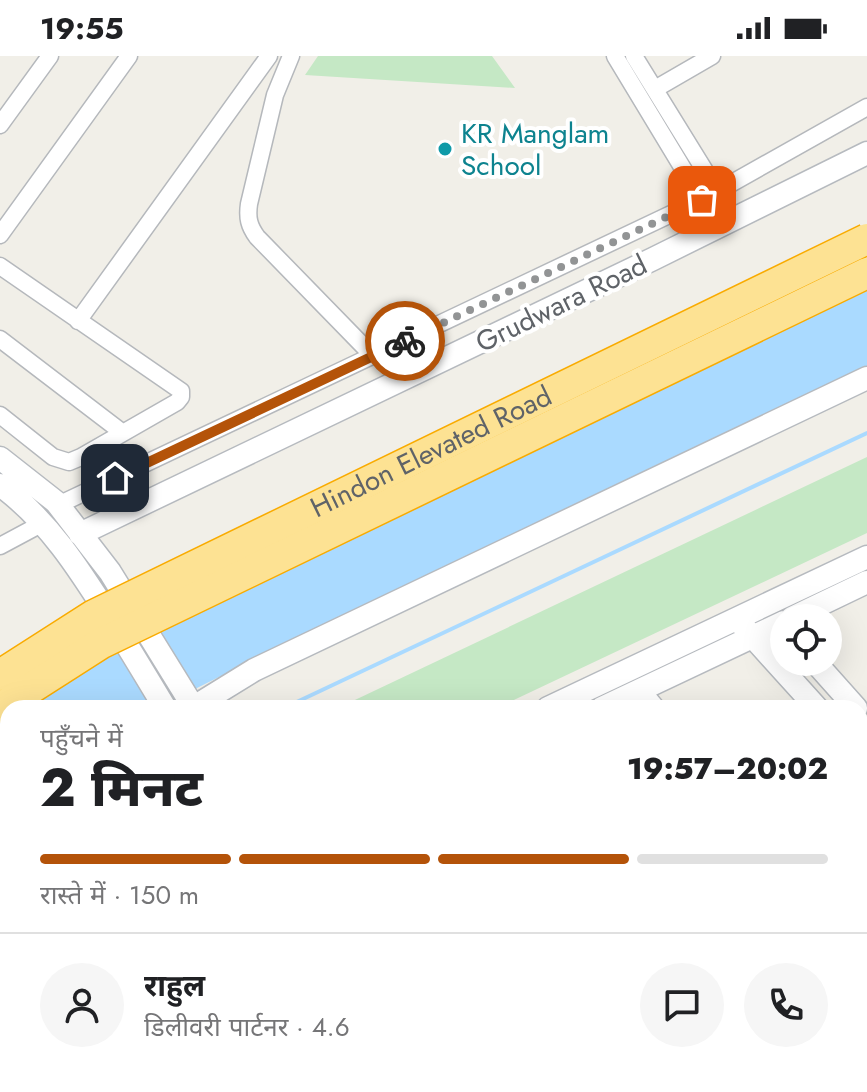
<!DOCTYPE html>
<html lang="hi">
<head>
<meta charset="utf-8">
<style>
  :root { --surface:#fff; --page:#f6f6f6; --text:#202124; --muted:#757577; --line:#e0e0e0; --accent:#b45309 }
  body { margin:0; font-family:Jost,"Noto Sans Devanagari",sans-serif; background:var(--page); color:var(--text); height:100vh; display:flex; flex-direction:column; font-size:30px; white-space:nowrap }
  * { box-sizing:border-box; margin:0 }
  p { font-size:26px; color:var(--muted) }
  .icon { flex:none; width:44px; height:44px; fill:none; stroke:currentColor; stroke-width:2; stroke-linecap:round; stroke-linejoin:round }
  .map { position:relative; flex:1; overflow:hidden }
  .sheet { position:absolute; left:0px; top:644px; width:868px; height:392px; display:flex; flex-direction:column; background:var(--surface); border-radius:24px 24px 0 0; box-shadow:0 8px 32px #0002 }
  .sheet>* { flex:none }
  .fabs { position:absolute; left:770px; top:548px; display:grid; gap:16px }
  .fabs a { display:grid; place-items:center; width:72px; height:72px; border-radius:50%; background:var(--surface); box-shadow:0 8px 32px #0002; font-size:40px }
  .pin { position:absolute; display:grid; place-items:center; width:68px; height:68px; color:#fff; margin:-34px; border-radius:16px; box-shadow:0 4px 12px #0006 }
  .courier { position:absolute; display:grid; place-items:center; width:80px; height:80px; margin:-40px; border:6px solid #b45309; border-radius:50%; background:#fff; color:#222; box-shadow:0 2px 10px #0007 }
  .head em { font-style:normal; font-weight:800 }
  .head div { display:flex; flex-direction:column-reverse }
  .head { display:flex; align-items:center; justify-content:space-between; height:136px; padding:0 40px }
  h1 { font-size:52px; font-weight:800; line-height:60px }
  .bar { display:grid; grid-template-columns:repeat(4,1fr); gap:12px 8px; align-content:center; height:96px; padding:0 40px }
  .bar i { height:10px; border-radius:6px; background:var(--line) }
  .bar .on { background:var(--accent) }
  .bar p { grid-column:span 4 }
  .line { display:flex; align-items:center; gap:20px; padding:0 40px; border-top:2px solid var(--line) }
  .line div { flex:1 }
  .round { display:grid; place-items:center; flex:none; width:84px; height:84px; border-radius:42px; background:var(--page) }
  .status { display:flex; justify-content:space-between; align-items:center; height:56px; padding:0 40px; background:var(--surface); direction:ltr }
  .status svg { height:22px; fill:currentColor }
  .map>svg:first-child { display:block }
  .green { fill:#c5e8c5 }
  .water { fill:#aadaff }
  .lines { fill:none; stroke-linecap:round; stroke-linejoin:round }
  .stream { stroke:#aadaff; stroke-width:4 }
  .street-casing { stroke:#b5b8bc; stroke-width:19 }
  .secondary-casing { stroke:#b6babf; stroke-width:25 }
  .street { stroke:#fff; stroke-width:16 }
  .secondary { stroke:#fff; stroke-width:22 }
  .highway-bridge-casing { stroke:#f9ab00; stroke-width:33; stroke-linecap:butt }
  .highway-bridge { stroke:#fde293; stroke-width:30 }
  .done { stroke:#929495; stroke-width:8; stroke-dasharray:0 14.4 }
  .route { stroke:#b45309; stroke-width:10 }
  .culture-dot { fill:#0f9aa8; stroke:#fff; stroke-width:3 }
  .labels { text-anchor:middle; stroke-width:8; stroke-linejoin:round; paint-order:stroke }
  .culture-label { font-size:28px; fill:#0d838f; stroke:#fff; text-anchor:start }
  .street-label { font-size:28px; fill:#5f6368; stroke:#fff }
</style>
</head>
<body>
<div class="status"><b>19:55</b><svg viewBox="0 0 49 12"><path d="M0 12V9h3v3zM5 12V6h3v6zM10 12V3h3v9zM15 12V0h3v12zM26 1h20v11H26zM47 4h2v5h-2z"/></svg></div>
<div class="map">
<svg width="867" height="1036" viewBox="0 0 867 1036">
  <rect width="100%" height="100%" fill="#f1efe8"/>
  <path class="green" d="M318,0H492L515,32L305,19Z
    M867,401V477L497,652H338Z
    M8,862V925L0,932V868Z"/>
  <path class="water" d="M867,205V310L299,581L157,652H8V747L0,753V640Z"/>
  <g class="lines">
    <path class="stream" d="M284,652L867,377
      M0,823L8,818"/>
    <g class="street-casing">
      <path id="street" d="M291,0L275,39L249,148C247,162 249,170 257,181L373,300
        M615,0L702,144
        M634,0L718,136
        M655,33L712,0
        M0,69L50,0
        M0,179L129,0
        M0,210L181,335V341L177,346L81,401L69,406L53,401L0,359
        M78,265L269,0
        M0,283L123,377
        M58,449L709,140L867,51
        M0,490L43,467
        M641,633L657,652
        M860,680L867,676
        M163,1028L170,1036
        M350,1028L358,1036
        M848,1036L857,1028"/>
    </g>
    <g class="secondary-casing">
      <path id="secondary" d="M0,402L56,446L110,516L194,652
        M0,429C48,464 79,513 110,562C129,592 147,622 165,652
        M80,478L653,203L867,97
        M792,562L867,526
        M743,570L817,652
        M815,606L856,652
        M194,651L254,614L867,322
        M548,652L867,501
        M602,652L784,566
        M860,699L867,707
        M0,768L8,763
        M0,950L8,944
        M0,991L8,984
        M458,1028L465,1036
        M495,1028L502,1036"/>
    </g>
    <use href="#street" class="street"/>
    <use href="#secondary" class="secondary"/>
    <g class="highway-bridge-casing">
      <g id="highway-bridge">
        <path id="s1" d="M0,619L94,559L867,183"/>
        <path d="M0,652L100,588L867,217"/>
      </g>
    </g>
    <use href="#highway-bridge" class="highway-bridge"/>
  </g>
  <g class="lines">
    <path class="done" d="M405,285L702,144"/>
    <path class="route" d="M115,422L405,285"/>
  </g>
  <circle class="culture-dot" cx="445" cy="93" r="8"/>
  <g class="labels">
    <g class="culture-label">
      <text x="461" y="87">KR Manglam<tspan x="461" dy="32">School</tspan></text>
    </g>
    <g class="street-label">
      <text transform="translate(561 247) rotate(-26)" y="10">Grudwara Road</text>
      <text dy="10" stroke="none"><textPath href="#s1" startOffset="486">Hindon Elevated Road</textPath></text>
    </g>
  </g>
</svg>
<div class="fabs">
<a><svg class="icon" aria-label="locate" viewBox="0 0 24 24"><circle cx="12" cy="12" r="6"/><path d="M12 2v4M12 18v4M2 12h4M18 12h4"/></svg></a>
</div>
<div class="pin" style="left:702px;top:144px;background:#ea580c"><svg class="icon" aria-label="bag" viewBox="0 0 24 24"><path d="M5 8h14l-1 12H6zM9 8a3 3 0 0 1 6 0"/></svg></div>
<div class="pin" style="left:115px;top:422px;background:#1f2937"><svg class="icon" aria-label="home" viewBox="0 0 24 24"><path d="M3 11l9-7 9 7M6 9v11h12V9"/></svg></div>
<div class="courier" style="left:405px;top:285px"><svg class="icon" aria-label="bike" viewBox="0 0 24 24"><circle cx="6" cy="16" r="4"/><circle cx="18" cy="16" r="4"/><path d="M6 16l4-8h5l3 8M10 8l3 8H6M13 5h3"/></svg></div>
<section class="sheet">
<div class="head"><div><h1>2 मिनट</h1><p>पहुँचने में</p></div><em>19:57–20:02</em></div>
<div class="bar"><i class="on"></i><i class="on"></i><i class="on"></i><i></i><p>रास्ते में · 150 m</p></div>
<div class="line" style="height:144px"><a class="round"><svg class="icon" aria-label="person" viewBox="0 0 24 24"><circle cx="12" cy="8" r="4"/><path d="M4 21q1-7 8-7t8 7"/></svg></a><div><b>राहुल</b><p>डिलीवरी पार्टनर · 4.6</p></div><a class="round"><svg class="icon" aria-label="chat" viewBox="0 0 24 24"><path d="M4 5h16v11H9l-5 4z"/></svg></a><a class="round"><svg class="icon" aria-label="phone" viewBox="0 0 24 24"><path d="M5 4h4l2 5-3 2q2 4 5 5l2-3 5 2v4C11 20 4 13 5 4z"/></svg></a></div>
</section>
</div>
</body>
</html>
